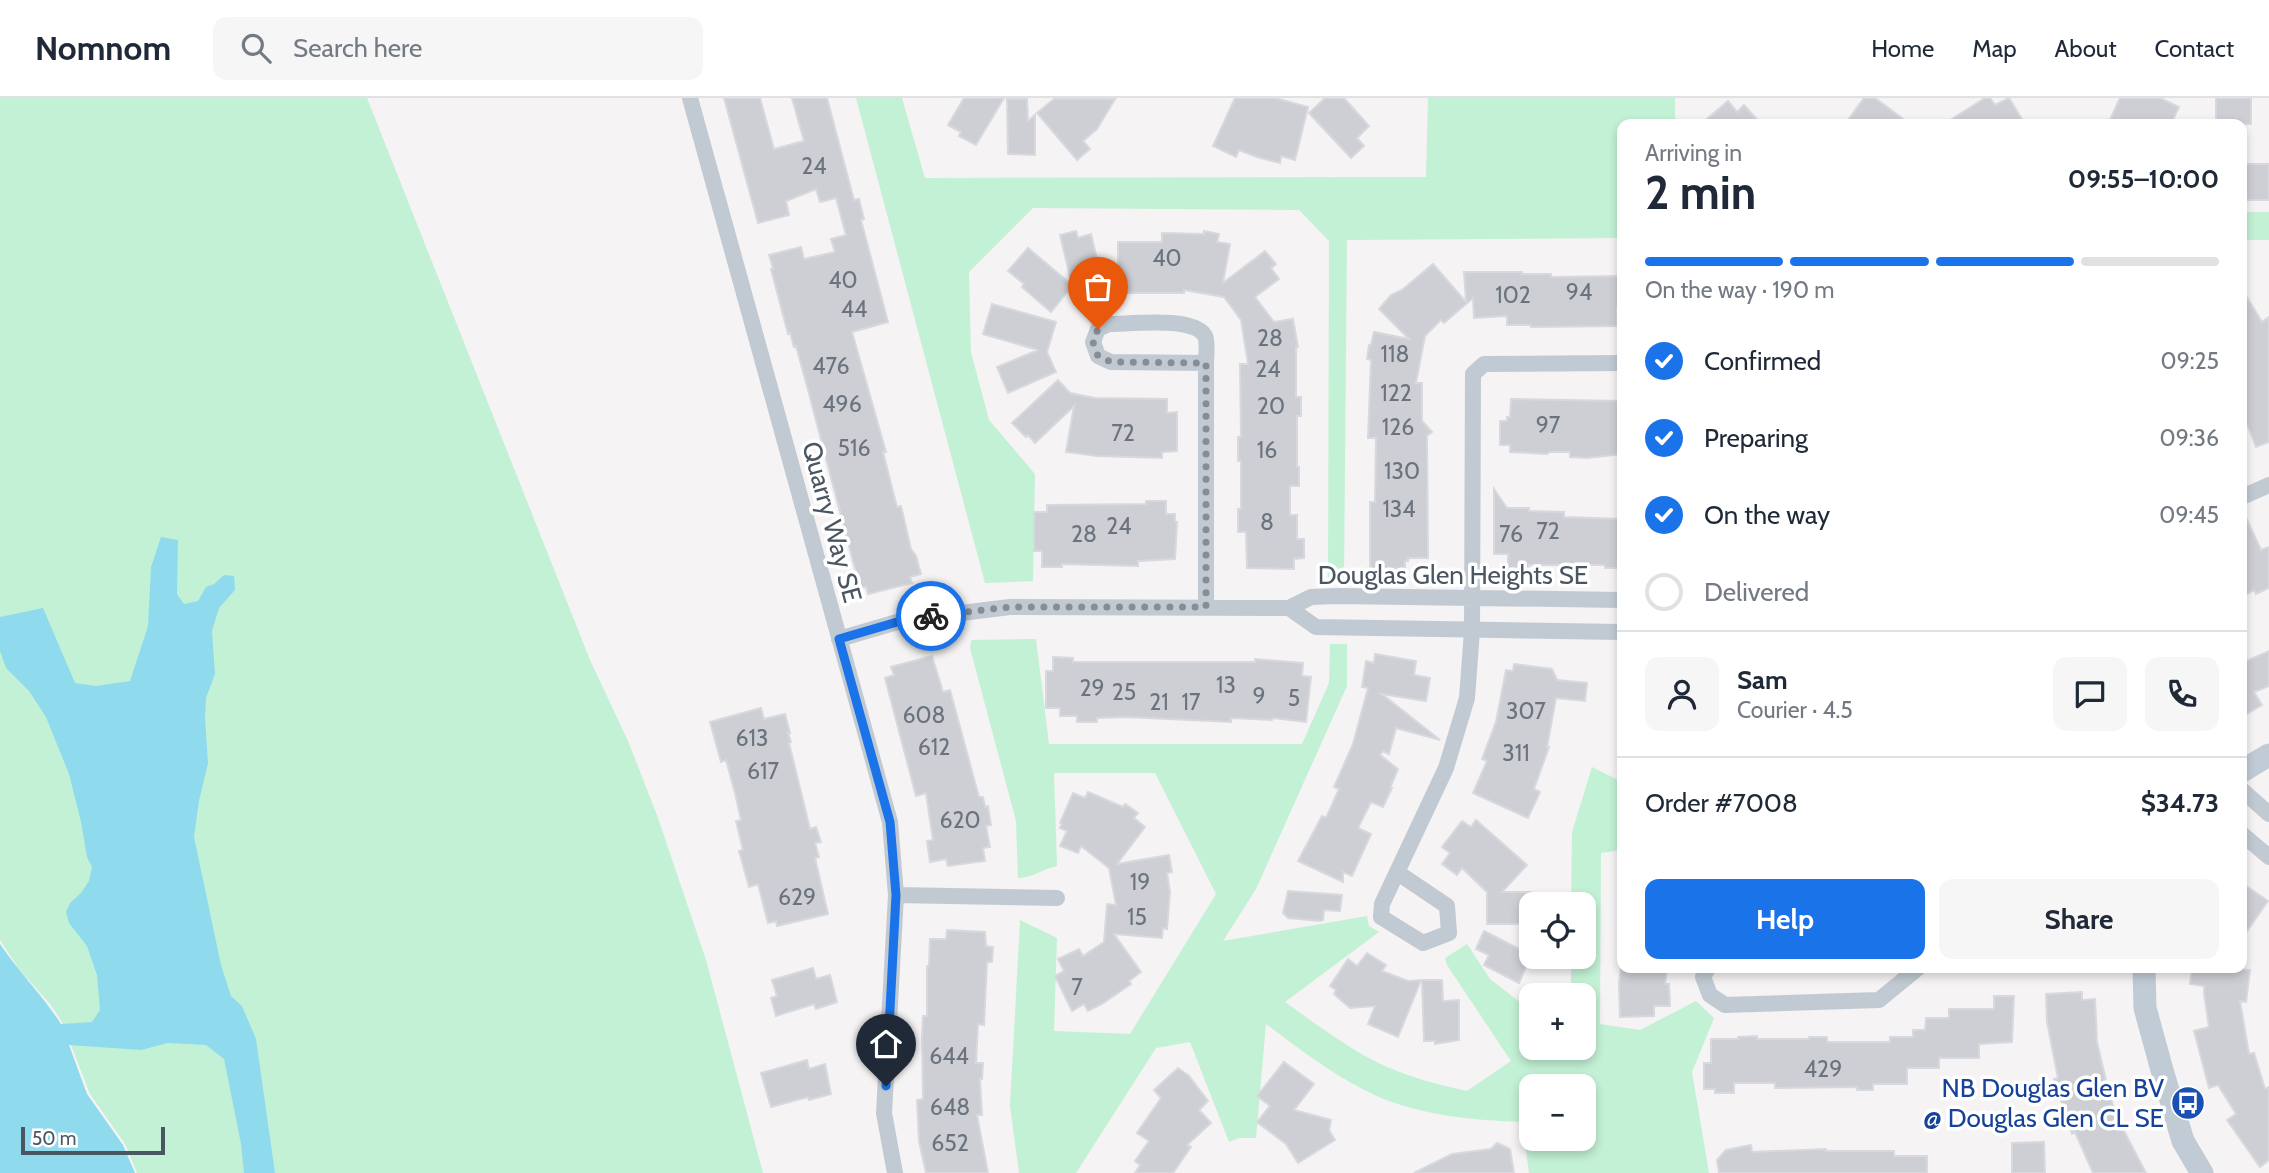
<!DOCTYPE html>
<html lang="en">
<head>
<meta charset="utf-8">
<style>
  :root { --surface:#fff; --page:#f6f6f7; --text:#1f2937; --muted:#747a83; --line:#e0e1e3; --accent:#1a73e8 }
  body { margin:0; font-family:Cabin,sans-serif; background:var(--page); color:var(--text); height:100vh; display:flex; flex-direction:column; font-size:26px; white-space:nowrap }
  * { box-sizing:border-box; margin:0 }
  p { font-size:23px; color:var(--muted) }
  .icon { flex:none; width:38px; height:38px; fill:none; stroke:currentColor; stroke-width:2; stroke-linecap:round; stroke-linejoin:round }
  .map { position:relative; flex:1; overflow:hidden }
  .details { position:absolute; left:1617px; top:21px; width:630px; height:854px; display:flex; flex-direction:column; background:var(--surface); border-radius:14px; box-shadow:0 4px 10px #0003 }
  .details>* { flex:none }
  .tools { position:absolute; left:1519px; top:794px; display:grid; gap:14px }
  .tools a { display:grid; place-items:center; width:77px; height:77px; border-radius:14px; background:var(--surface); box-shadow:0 4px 10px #0003; font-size:35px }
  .scale { position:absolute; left:21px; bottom:18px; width:144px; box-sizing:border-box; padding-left:7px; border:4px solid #4a5661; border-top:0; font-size:19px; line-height:24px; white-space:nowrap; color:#4a5661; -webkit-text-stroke:5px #fff; paint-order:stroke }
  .pin { position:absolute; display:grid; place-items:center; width:60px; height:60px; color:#fff; margin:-72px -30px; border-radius:50% 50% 50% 0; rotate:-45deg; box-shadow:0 0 7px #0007 }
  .pin .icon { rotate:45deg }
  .courier { position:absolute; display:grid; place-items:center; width:70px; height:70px; margin:-35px; border:5px solid #1a73e8; border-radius:50%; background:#fff; color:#222; box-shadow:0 2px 9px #0007 }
  .head em { font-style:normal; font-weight:700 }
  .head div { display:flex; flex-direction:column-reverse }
  .head { display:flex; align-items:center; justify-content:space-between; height:119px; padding:0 28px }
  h1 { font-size:46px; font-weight:700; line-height:52px }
  .bar { display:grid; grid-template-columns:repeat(4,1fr); gap:10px 7px; align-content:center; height:84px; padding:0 28px }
  .bar i { height:9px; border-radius:5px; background:var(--line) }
  .bar .current { background:var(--accent) }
  .bar p { grid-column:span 4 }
  .line { display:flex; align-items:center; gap:18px; padding:0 28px; border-top:2px solid var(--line) }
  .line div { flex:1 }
  .round { display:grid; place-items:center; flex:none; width:74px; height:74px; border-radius:14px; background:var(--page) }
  ol { padding:0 28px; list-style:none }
  li { display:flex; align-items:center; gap:21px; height:77px }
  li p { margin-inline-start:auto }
  li .icon { padding:7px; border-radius:50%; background:var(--accent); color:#fff; stroke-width:4 }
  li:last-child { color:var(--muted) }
  li i { width:38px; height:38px; border:4px solid var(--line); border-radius:50% }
  .button { display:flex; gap:14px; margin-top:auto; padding:14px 28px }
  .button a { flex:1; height:80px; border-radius:14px; background:var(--accent); color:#fff; font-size:28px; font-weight:700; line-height:80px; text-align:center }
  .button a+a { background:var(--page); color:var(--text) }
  header { display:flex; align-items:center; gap:42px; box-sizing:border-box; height:98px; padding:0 35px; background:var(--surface); border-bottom:2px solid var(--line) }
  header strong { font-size:33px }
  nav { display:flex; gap:38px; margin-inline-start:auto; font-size:24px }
  .search { width:490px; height:63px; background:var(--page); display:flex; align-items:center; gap:18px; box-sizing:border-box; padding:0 24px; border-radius:14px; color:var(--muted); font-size:26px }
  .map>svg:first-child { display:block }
  .green { fill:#c3f1d5; fill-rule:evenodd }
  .water { fill:#90daee }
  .building { fill:#cdcfd5; stroke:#d7d9de; stroke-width:2 }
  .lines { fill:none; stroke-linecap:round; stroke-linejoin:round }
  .street { stroke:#c1cad2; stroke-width:16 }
  .secondary { stroke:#c1cbd6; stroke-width:23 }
  .done { stroke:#868d94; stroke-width:7; stroke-dasharray:0 12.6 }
  .route { stroke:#1a73e8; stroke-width:9 }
  .labels { text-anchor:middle; stroke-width:7; stroke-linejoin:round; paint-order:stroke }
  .number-label { font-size:23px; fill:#6b747e }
  .street-label { font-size:26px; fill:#4a5661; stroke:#fff }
  .transit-label { font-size:26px; fill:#164399; stroke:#fff; text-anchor:end }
</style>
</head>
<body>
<header>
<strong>Nomnom</strong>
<div class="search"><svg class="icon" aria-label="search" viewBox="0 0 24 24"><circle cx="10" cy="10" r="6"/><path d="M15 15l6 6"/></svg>Search here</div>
<nav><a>Home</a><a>Map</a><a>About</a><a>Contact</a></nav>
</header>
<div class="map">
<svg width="2269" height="1075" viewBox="0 0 2269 1075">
  <rect width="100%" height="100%" fill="#f5f3f3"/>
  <path class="green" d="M0,0H367L590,562L628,643L657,717L706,862L763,1075H137L125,1046L90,996L62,924L50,906L19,871L0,842Z
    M856,0H902L925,80L1426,79L1428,0H1675V26H1622V140L1347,142L1344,482H1328L1329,143L1299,112L1033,110L969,174L971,254L989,322L1035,376L1033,483L985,485Z
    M2242,114H2269V142H2242Z
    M1036,541L1049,646H1302L1329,585L1330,546H1347V588L1256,791L1223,843L1367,818L1369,828L1379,834L1285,904C1309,921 1333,939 1358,954C1391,974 1429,985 1467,993L1511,963L1447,867L1445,860L1467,846L1490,881L1531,913V950H1584V898H1563L1571,890V859H1584V807H1571L1572,734L1592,669L1622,684V752L1601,755L1600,926L1640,932L1696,903L1714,920L1692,974L1709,1075H1529L1522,1024C1473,1022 1425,1018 1379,999C1338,981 1301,952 1266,926L1256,1040H1239L1229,1044L1190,944L1156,950L1076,1075H1019L1010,1008L1020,822L1057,840L1054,933L1130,936L1216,796L1155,675H1054L1057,768C1042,771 1033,780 1018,780L1016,723L970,550L971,542ZM1531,989H1584V1041H1531Z"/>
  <path class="water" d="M161,439L178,442L177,496L184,506L198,503L206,489L214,486L224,477L234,478L235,492L219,510L212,533L215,576L206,600L205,619L208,665L199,703L194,739L221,867L231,898L242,908L256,941L275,1075H244L241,1046L224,961L206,947L168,945L141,952L69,947L87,996L123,1047L135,1075H0V846C19,874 43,898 61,926L92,924L100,912L97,877L87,848L69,825L66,814L70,805L81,795L89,783L92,769L87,759L81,724L69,676L46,619L29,593L6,570L0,553V519L43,510L75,585L96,588L130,583L148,528L151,469Z"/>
  <path class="building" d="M724,0H760L774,51L804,43L792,0H827L854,102L859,101L864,121L861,122L888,224L852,234L886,354H883L897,409L901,408L911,451L916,458L921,476L910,479L912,485L868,496L866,489L860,490L808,292L796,248L794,249L790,235L788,236L771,171L773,170L769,157L801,149L804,161L835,154L831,141L846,137L836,100L820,104L816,91L786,103L789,117L758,125Z
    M964,0H1004L976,47L959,38L961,34L948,27Z
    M1235,0H1275L1308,9L1295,62L1281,58L1280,65L1257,59L1239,52L1236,59L1213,48Z
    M1325,0H1344L1369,28L1357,40L1364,48L1351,60L1309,15Z
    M1864,0H1875L1910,26H1845Z
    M1985,0H1990L1995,7L2009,0L2025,26H1944Z
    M2120,0H2160L2179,9L2171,26H2108Z
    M2216,0H2251V26H2216Z
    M1007,1H1027L1028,23L1035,17V57L1008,56Z
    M1054,1H1115L1097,31L1083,43L1090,51L1077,62L1037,15Z
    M1728,3L1737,14L1744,7L1761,26H1701Z
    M2242,66H2269V102H2242Z
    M1076,133L1078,140L1091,136L1104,190L1085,194L1081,177L1051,214L1022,189L1024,186L1008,173L1028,150L1072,187L1060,137Z
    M1204,133L1219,136L1217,144L1230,146L1223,185L1265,153L1276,166L1271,170L1279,181L1255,199L1274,224L1293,221L1298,249H1296V299H1301V318H1297V369H1299V388H1290V417H1297V441H1304V460L1294,461V471L1247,470L1246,434H1238V411H1241V363H1238V339H1241L1240,266H1248L1241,222L1224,199L1184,192V195H1118V144H1162V135L1204,136Z
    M1433,166L1466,204L1464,174H1522V176H1551V179L1618,178V182H1622V211L1617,210V228L1531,229V227H1507V218L1474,220L1473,200L1444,225L1441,222L1425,238L1416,285H1422V323L1432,334L1427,338L1428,460H1408V463H1405V471L1370,470V404H1375L1376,340H1368L1371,262L1367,261L1369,247H1371L1374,234L1409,241L1379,211L1391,197L1402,192Z
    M2242,191L2262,224L2269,219V344L2256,349L2248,328L2245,330L2242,321Z
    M992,206L1056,224L1047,254L1056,274L1008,295L997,269L1038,252L983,236Z
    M1058,282L1070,295L1095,300L1167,301V315L1177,314V353L1162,354V360L1097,358L1066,354L1074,308L1035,345L1028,337L1026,339L1012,325Z
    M1511,301L1622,303V356L1587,360L1570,359V354H1550L1547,356L1510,354V347H1500V323H1507V319H1510Z
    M1494,391L1507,410H1529V413L1564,414V419L1622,421V470H1605V467H1529V470H1508V456H1494Z
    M1146,403H1166V416H1175V424H1177L1175,461L1138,463V468L1062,466V469H1042V453H1034V414H1047V407L1146,406Z
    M2242,411L2261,452L2269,449V490L2256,496L2254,492L2242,499Z
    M2269,553V588L2254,594L2262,607L2242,619V565Z
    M1375,556L1416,563L1414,577L1430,580L1426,603L1382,596L1440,642L1396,630L1389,656L1383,653L1380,657L1398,671L1390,690H1392L1383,709L1371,704L1358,730L1371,736L1352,778L1343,774V784L1298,763L1322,718L1326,720L1339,691L1334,689L1353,646L1368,590L1362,589L1366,563L1374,565Z
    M932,558L943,594L950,592L979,699H983L985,709L988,708L991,727L986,728L990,749L983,750L985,763L948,768L946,761L930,764L927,743L933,742L926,695L916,698L885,580L894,577L891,569Z
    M1053,559L1073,560V564H1255V561L1303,565L1302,578L1311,579L1306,624L1273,620L1272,622L1231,620V624L1126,619L1097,620V624H1077V618H1060V610H1046V573H1053Z
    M1514,566L1552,571L1557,582L1587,585L1585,603L1556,600L1547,649H1549L1534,691L1540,694L1528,720L1473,695L1487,663L1482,661L1496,624L1506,572L1513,573Z
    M761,610L764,621L785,616L790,635H788L791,644L789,645L810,731L816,729L821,744L815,745L819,759L815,760L828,816L777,828L776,823L768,825L758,786L749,789L739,753L743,752L736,723L741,722L735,695L726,662L721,664L710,624Z
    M1088,694L1123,709L1125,706L1138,715L1134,720L1145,729L1117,766L1169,757L1172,774L1167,775L1170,794L1167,831L1163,830L1162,840L1114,836L1141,874L1129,883L1131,886L1102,906L1088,913L1084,906L1072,913L1055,878L1064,873L1058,861L1079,851L1083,858L1104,844L1107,806L1116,807L1109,770L1081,748L1078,755L1060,748L1067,733L1060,730L1062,726L1060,725L1073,695L1085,700Z
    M1476,722L1527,767L1502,794H1531V826H1487V794L1462,770L1457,777L1442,766L1450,755L1442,749L1462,723L1471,729Z
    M2242,785L2268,803L2242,840Z
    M1288,793L1342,797L1340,813L1324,812L1323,822L1320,823L1288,820L1283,815Z
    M947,832L985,834L986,848L993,849L992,864H987L984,927L978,926L976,965H983L982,981H980L982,1017H977L988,1075H926L919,1043L917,1002L923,1001L922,938L923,918H927V868H929L930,841H946Z
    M1484,833L1531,857L1519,885L1484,867L1489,857L1476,851Z
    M1367,855L1386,867L1382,873L1408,883L1421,882L1398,939L1368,926L1375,908L1350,910L1334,896L1336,892L1330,888L1348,861L1357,868Z
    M813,870L816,881L830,877L837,904L816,911L814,906L776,918L771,900L777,898L772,882Z
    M1621,870H1667L1665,886H1669L1670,908H1654V918L1620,919L1619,885Z
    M2192,870L2250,872L2246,904L2240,903L2249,956L2254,955L2265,991L2269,989V1062L2260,1069L2227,1022L2236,1016L2218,987L2209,990L2194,933L2209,929L2204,896V888L2190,886Z
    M1422,882H1442L1443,903L1459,902V942L1435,946V943H1424Z
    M2082,894V902L2095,901L2097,944L2109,995L2121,1032L2123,1031L2146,1075H2093L2075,1034L2072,1036L2054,981L2058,980L2047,924L2046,896Z
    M1994,898H2014L2012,944L1979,946V960H1939V970H1907V986H1873V992H1857V989L1775,990V985H1734V995H1715V991H1704V965H1711V941H1738V939L1757,938V941H1809V939H1827V944H1890V939H1913V932H1925L1926,920H1949V911H1994Z
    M807,962L809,971L825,966L831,996L809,1002L808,999L771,1009L761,975Z
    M1284,964L1314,986L1294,1012L1331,1022L1329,1032L1335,1042L1298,1065L1286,1046L1257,1024L1270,1008L1257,998Z
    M1178,970L1189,978L1208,1003L1199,1012L1211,1025L1187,1047L1191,1049L1173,1075H1135L1140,1067L1135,1063L1149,1043L1137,1035L1161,1000L1154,992Z
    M2044,1044L2045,1075H2012V1045Z
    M1497,1045L1510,1051L1514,1075H1414L1452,1056L1491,1051Z
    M1751,1047L1752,1054L1826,1051V1053H1894V1058H1927V1075H1719L1717,1062L1726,1052Z"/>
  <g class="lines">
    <path class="street" d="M690,0L890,724L896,797L884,1015L895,1075
      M1206,265L1111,264L1098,258L1093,244L1098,231L1109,226C1130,226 1194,218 1205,238C1208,245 1206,257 1206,265V508
      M2242,399L2269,387
      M1622,502L1338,498L1311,499L1289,510L1316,529L1622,534
      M839,541L904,522L1010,509L1289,510
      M2242,692L2269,716
      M2242,736L2269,759
      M1398,775L1447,808L1449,835L1423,845L1381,819L1382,806L1446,670L1467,600L1472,533L1473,276L1484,266L1622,265
      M896,797L1057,800
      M1708,870L1703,879L1710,897L1725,907L1879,902L1918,870"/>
    <path class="secondary" d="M2242,673L2269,657
      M2144,870L2145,910L2162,972L2183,1043L2202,1075"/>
  </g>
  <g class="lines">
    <path class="done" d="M931,518L1010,509H1206V265L1111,264L1098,258L1093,244L1098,231"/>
    <path class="route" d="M886,988L896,797L890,724L839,541L904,522L931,518"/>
  </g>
  <defs>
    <g id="bus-disc" transform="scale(1.75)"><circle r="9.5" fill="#1a4fb4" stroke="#fff"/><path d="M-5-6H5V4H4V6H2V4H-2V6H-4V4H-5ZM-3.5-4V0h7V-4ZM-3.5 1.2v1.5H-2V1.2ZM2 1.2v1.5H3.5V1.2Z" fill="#fff"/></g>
  </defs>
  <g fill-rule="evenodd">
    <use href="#bus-disc" x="2188" y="1005"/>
  </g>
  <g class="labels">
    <g class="number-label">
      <text x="814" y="76">24</text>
      <text x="1167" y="168">40</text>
      <text x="843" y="190">40</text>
      <text x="1579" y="202">94</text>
      <text x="1513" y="205">102</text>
      <text x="854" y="219">44</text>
      <text x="1270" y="248">28</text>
      <text x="1395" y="264">118</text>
      <text x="831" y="276">476</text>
      <text x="1268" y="279">24</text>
      <text x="1396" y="303">122</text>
      <text x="842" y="314">496</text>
      <text x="1271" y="316">20</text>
      <text x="1548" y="335">97</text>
      <text x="1398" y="337">126</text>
      <text x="1123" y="343">72</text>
      <text x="854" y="358">516</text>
      <text x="1267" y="360">16</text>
      <text x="1402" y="381">130</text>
      <text x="1399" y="419">134</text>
      <text x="1267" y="432">8</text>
      <text x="1119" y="436">24</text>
      <text x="1548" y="441">72</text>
      <text x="1084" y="444">28</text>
      <text x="1511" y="444">76</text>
      <text x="1226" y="595">13</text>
      <text x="1092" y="598">29</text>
      <text x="1124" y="602">25</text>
      <text x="1259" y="606">9</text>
      <text x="1294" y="608">5</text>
      <text x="1159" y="612">21</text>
      <text x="1191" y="612">17</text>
      <text x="1526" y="621">307</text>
      <text x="924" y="625">608</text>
      <text x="752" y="648">613</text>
      <text x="934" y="657">612</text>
      <text x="1516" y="663">311</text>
      <text x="763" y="681">617</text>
      <text x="960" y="730">620</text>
      <text x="1140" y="792">19</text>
      <text x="797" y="807">629</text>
      <text x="1137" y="827">15</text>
      <text x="1077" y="897">7</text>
      <text x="949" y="966">644</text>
      <text x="1823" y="979">429</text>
      <text x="950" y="1017">648</text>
      <text x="950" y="1053">652</text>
    </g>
    <g class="street-label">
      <text transform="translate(832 424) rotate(75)" y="9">Quarry Way SE</text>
      <text x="1453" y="486">Douglas Glen Heights SE</text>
    </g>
    <g class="transit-label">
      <text x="2164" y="999">NB Douglas Glen BV<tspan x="2164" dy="30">@ Douglas Glen CL SE</tspan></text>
    </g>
  </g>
</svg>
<div class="tools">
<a><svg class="icon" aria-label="locate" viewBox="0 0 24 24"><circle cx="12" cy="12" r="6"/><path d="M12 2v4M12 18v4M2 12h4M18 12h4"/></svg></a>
<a>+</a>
<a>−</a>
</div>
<div class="scale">50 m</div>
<div class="pin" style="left:1098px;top:231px;background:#ea580c"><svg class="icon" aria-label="bag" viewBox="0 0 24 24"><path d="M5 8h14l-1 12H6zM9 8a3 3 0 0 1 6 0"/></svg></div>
<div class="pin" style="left:886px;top:988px;background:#1f2937"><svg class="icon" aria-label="home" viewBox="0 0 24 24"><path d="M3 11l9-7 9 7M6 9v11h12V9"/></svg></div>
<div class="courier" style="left:931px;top:518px"><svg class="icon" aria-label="bike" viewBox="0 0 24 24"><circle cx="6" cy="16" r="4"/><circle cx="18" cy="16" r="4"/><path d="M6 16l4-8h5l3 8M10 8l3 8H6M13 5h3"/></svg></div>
<section class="details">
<div class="head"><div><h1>2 min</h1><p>Arriving in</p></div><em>09:55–10:00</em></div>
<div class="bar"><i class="current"></i><i class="current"></i><i class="current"></i><i></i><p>On the way · 190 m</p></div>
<ol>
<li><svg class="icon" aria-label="check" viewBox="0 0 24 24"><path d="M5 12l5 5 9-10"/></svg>Confirmed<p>09:25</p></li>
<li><svg class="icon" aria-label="check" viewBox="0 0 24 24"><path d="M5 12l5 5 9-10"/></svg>Preparing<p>09:36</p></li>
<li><svg class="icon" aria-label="check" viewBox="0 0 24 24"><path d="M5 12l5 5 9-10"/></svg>On the way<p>09:45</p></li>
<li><i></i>Delivered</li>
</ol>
<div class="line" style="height:126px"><a class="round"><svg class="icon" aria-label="person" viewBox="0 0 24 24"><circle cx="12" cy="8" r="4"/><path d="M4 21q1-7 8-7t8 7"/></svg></a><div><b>Sam</b><p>Courier · 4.5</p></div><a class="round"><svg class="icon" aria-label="chat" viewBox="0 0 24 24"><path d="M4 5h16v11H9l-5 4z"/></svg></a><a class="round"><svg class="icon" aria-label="phone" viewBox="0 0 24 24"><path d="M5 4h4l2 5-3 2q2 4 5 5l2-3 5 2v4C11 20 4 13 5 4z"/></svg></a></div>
<div class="line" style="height:91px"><div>Order #7008</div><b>$34.73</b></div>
<div class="button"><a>Help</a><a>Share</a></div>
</section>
</div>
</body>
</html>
